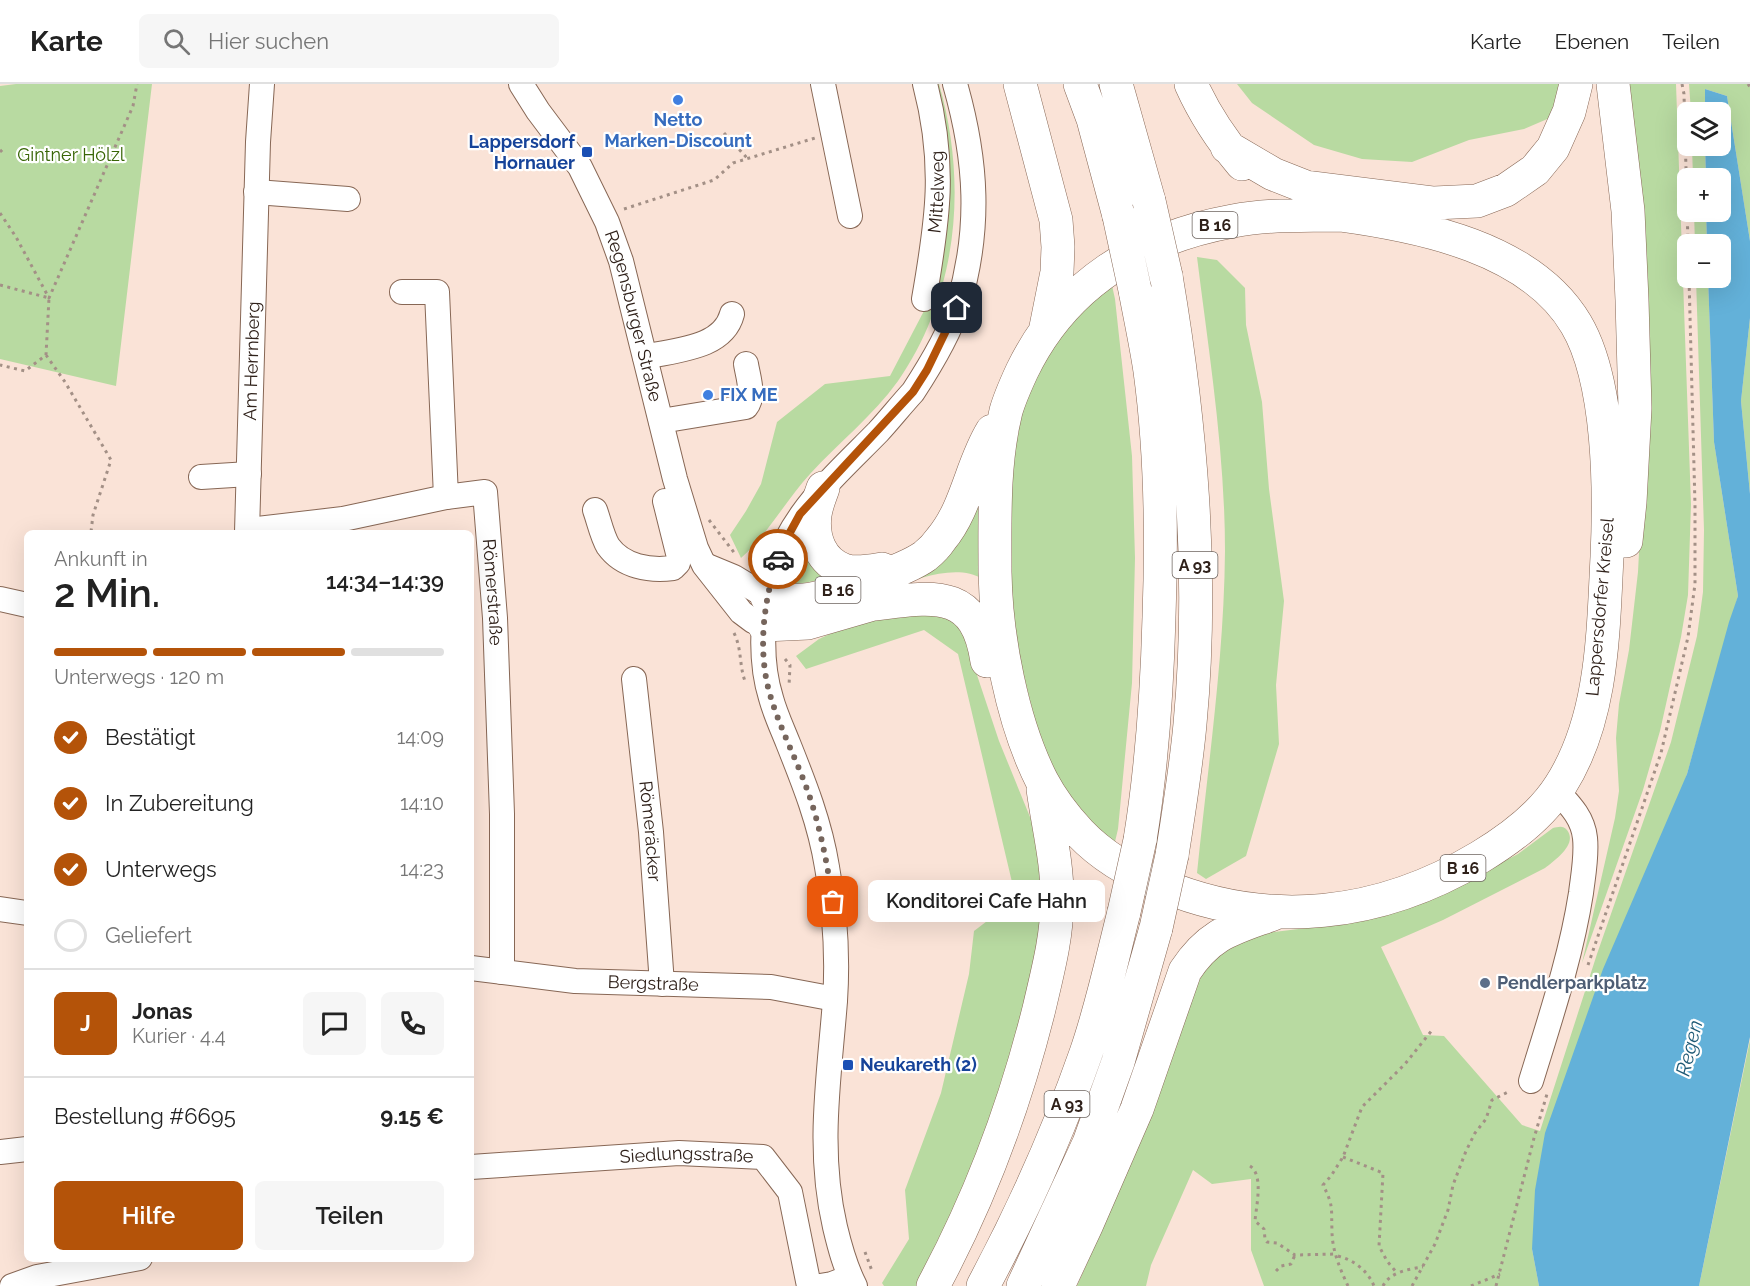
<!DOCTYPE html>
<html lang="de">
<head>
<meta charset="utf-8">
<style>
  :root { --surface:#fff; --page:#f6f6f6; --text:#222; --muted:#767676; --line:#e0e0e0; --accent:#b45309 }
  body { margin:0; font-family:Raleway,sans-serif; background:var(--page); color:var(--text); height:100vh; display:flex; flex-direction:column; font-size:22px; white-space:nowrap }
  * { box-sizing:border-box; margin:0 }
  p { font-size:20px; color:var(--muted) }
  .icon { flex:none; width:33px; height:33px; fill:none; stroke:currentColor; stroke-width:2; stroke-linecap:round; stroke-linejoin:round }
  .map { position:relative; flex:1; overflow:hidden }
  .details { position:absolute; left:24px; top:446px; width:450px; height:732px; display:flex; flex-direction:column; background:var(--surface); border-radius:9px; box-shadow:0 6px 24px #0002 }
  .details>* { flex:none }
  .fabs { position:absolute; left:1677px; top:18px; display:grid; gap:12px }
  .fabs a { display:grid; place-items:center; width:54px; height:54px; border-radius:9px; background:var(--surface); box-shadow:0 6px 24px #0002; font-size:30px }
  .pin { position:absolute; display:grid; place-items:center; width:51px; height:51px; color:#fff; margin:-26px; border-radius:12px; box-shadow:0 3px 9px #0006 }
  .courier { position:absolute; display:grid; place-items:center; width:60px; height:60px; margin:-30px; border:4px solid #b45309; border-radius:50%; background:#fff; color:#222; box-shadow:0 2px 8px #0007 }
  .bubble { position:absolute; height:42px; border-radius:9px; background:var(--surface); box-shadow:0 6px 24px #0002; font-size:20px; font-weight:600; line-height:42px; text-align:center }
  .summary em { font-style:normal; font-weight:600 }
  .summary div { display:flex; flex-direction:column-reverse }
  .summary { display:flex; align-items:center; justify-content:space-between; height:102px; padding:0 30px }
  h1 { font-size:39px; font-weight:600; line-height:45px }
  .bar { display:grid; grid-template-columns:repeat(4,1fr); gap:9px 6px; align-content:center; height:72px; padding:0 30px }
  .bar i { height:8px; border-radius:4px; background:var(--line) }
  .bar .current { background:var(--accent) }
  .bar p { grid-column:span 4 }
  .line { display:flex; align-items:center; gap:15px; padding:0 30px; border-top:2px solid var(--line) }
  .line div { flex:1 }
  .round { display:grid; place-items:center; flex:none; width:63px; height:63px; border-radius:9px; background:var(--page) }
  ol { padding:0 30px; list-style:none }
  li { display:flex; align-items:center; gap:18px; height:66px }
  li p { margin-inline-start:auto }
  li .icon { padding:6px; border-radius:50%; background:var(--accent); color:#fff; stroke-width:4 }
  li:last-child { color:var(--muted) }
  li i { width:33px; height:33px; border:3px solid var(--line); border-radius:50% }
  .button { display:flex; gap:12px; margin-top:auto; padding:12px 30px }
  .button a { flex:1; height:69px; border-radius:9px; background:var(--accent); color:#fff; font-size:24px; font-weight:600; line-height:69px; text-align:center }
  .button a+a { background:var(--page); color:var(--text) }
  header { display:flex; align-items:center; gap:36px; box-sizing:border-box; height:84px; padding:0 30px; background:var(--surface); border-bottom:2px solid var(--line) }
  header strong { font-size:28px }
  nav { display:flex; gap:33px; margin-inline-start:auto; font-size:21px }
  .search { width:420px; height:54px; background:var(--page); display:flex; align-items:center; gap:15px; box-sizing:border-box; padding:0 21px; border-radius:9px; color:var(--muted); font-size:22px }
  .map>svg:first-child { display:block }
  .green { fill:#b8daa1 }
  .water { fill:#63b1d9 }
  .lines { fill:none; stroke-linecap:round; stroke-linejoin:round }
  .minor-casing { stroke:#876755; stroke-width:26 }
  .highway-casing { stroke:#876755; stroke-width:34 }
  .path { stroke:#a39086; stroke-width:3; stroke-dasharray:3 4.5; stroke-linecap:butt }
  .minor { stroke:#fff; stroke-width:24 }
  .highway { stroke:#fff; stroke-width:33 }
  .highway-bridge-casing { stroke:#876755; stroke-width:34; stroke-linecap:butt }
  .highway-bridge { stroke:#fff; stroke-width:33 }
  .done { stroke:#76655c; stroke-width:6; stroke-dasharray:0 10.8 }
  .route { stroke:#b45309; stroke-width:8 }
  .shop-dot { fill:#3f7fe0; stroke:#fff; stroke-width:2 }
  .transit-dot { fill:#1a4fb4; stroke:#fff; stroke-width:2 }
  .service-dot { fill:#5c6f8a; stroke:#fff; stroke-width:2 }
  .labels { text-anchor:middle; stroke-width:4.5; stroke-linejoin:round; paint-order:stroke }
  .shield { fill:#fff; stroke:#6d645f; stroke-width:1.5 }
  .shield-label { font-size:16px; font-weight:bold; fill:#2f211a }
  .shop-label { font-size:18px; font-weight:bold; fill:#366cbe; stroke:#fff }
  .transit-label { font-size:18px; font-weight:bold; fill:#164399; stroke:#fff; text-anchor:end }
  .park-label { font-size:18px; fill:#386506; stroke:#fff }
  .street-label { font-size:18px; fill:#2f211a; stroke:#fff }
  .service-label { font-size:18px; font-weight:bold; fill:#4e5e75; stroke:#fff; text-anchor:start }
  .water-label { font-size:20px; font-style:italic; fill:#1e5a76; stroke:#fff }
</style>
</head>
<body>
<header>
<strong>Karte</strong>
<div class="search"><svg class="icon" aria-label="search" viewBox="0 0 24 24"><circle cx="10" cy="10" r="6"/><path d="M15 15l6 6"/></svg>Hier suchen</div>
<nav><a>Karte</a><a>Ebenen</a><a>Teilen</a></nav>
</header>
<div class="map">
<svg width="1750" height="1202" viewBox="0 0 1750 1202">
  <rect width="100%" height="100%" fill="#fae3d7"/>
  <path class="green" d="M16,0H152L116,302L0,275V2Z
    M930,0H939C968,100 958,210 898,297C873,332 839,358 810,390C786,416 768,450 741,474L730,451L746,427L761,400L777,338L825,300L890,292L926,223Z
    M1237,0H1564L1552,33L1524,45L1469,56L1412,78L1362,75L1314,61L1252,19Z
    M1629,0H1676L1691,420L1688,511L1681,553L1660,647L1643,706L1582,879L1615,734L1619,707L1616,654L1619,620L1629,566L1638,488L1646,334Z
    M1689,0H1750V157L1727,12L1705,5V28H1691Z
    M1692,62H1705L1706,94H1693Z
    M1694,128H1706L1707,160H1695Z
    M1197,173L1217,176L1245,204L1246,241L1262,318L1269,405L1284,517L1276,601L1279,660L1246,772L1206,795L1197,789C1208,681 1224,575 1225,467C1225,368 1209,270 1197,173Z
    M1696,194H1708L1714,358L1738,512L1687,690L1532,1165L1539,1202H1264L1251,1166V1095L1212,1100L1193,1086L1151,1181L1146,1202H1077L1110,1127L1175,938L1213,864L1265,849L1331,841L1468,796L1518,770L1553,744C1558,743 1563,741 1567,746C1578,760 1555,776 1545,784L1443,836L1381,863L1423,951L1444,952L1522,1041L1540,1047L1597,870L1671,658L1697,552L1703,508L1704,446Z
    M1111,197L1115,215L1132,372L1135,474L1132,599L1118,745L1114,762L1084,734L1046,680L1010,537L1007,390L1021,318L1051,257Z
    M1750,234V410L1741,317Z
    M980,405L983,495C956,479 918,495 891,504L890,499Z
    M801,460L837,493L786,502L783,497L791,475Z
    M934,524L967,548L975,585L999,657L1039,755L1046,830L1021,944L964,1108L920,1202H884L882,1199L909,1155L905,1106L941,1009L969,890L974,847L1016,815L958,570L924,546L806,585L796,572L819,555L847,542Z
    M1750,956V1202H1699Z"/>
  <path class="water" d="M1705,5L1727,12L1750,157V234L1741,317L1750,410V953L1699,1202H1539L1532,1165L1535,1106L1545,1049L1603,885L1687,690L1729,538L1738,512L1714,358L1708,194H1720V160H1707L1706,128H1720V94H1706L1705,62H1720V28H1705Z"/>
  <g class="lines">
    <g class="minor-casing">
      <g id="minor">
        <path id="s1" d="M521,0L538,27L580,83L607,138L621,177L675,395L696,464L704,481L741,528L753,537L764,541"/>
        <path d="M823,0L850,132"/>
        <path d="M256,108L348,115"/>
        <path id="s2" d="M402,208H437L446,413L485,408L495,534L502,730V888"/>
        <path id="s3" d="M924,215C938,135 946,80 925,0"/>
        <path d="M645,273C674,266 723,265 732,230"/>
        <path d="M661,337L746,323C755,312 748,293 746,280"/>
        <path d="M201,393L249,390"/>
        <path d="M595,426C599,437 602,452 608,462C623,483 650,487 673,484L678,479L679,473L665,417"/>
        <path d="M248,446L343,435L446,413"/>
        <path id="s4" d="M247,448L258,58L262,0"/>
        <path d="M705,481L734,493L767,513"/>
        <path d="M0,515L27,521"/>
        <path id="s5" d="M634,595L651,748L662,900"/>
        <path d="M0,825L27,829"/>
        <path id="s6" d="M471,884L575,897L771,903L835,915"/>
        <path d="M1531,997C1550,935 1571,873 1581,809C1583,792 1587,772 1585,754C1583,734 1570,721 1557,707"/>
        <path d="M0,1068L27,1065"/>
        <path id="s7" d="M471,1083L679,1069L763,1073L790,1108L809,1202"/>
        <path d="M12,1202L37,1193L140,1174"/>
        <path d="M820,1202L832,1200L850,1193"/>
        <path d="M855,1202C845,1183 840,1164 835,1143C817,1065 829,995 835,917C838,872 835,827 827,783C820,739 804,699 788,659C782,644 775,629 771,614C761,582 762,545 767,513C780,438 828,399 878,348C890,335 901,321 913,308C928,285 950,248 958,222C981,145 977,77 955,0"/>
      </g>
    </g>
    <g class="highway-casing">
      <path id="highway" d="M1020,0L1056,136L1058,163L1057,188L1046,243
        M1080,0L1093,35L1119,132
        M1116,0L1149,117
        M1191,0C1204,29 1221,55 1242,80
        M1613,0L1628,127L1632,216L1635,324L1630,418L1626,457
        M1227,63L1273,90L1306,103L1434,119L1477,117L1506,106L1535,86L1553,64L1569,28L1576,0
        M1340,131C1421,142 1531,164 1576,240C1610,297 1610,408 1607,473C1603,550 1603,635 1560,702C1541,732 1510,755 1480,773C1380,833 1269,846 1161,801C1131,789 1102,772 1080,749C1065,733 1052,716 1042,697C1012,638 996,553 995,488C995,435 993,379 1006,327C1010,313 1016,300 1022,287C1064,200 1140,154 1233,137C1268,130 1304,132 1340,131Z
        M1166,192C1191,340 1204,490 1190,640C1186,684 1179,727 1172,771
        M1135,206C1140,233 1146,260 1150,287C1161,368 1162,451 1159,533C1157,608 1152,682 1140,756
        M823,404C820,413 816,422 815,431C812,454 821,478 844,486C855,490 870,487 882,485
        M767,513C779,516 791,517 804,516C827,514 906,486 925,472C930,468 937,461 941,455C967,424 971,381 992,347
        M874,520C933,513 976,503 987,577
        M764,541L808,539L894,514
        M933,1202C980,1115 1015,1021 1039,925C1047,890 1057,854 1057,818C1058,780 1048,742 1043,705
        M983,1202C1023,1127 1058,1049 1086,969C1102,923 1112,875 1124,828
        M1023,1202L1089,1059L1118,978L1156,844
        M1058,1202L1087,1140L1137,1025L1185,887C1210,849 1232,845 1273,830"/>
    </g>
    <path class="path" d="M1682,0L1684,10L1688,160
      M1748,0L1750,3
      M724,49L747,74
      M0,68L4,64
      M624,125L714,96L733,79L815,54
      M0,129L16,153L49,214L133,22L137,0
      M0,201L49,214L46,271L25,287L0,281
      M46,271L65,298L111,376L93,431L91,448
      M709,436L736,471
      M734,549C742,565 739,581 745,597
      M785,575L790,581L789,602
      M1588,881L1661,669L1688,553L1695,500V421L1689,194
      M1343,1073L1383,1089L1379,1162L1387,1177L1397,1189
      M1250,1082C1264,1091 1256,1123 1255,1137L1264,1145L1265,1155L1267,1158L1277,1159L1295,1171L1336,1170
      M865,1168L872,1187
      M1338,1172C1354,1176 1368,1187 1374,1202
      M1276,1187L1281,1182L1291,1180L1295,1171
      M1348,1202C1340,1185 1332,1166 1332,1147C1331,1125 1334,1122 1323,1101L1331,1092L1343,1073L1362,1023L1405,980L1433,945
      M1383,1202C1390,1188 1409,1185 1423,1183
      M1412,1202L1435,1160L1448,1126L1453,1101L1466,1067L1475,1049L1486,1035L1492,1016L1508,1008
      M1471,1202L1500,1190
      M1496,1202L1534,1054L1547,1010"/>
    <use href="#minor" class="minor"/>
    <use href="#highway" class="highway"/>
    <g class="highway-bridge-casing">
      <path id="highway-bridge" d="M1149,117L1166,192
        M1119,132L1135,206
        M1124,828L1140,756
        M1156,844L1172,771"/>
    </g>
    <use href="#highway-bridge" class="highway-bridge"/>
  </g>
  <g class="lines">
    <path class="done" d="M778,475C763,517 757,570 771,614C782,650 801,684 812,720C822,752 828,785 833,818"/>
    <path class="route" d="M778,475L782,463L800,430L913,308L927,286L957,224"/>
  </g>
  <g class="shop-dot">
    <circle cx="678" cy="16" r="6"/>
    <circle cx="708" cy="311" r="6"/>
  </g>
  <g class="transit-dot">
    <rect x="581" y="62" width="12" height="12" rx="3"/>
    <rect x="842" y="975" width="12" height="12" rx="3"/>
  </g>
  <circle class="service-dot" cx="1485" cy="899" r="6"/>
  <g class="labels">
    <g class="shield">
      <rect x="1192.5" y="128" width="45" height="26" rx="4.5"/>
      <rect x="1172.5" y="468" width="45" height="26" rx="4.5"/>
      <rect x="815.5" y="493" width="45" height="26" rx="4.5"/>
      <rect x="1440.5" y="771" width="45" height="26" rx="4.5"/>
      <rect x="1044.5" y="1007" width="45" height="26" rx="4.5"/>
    </g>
    <g class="shield-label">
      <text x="1215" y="147">B 16</text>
      <text x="1195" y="487">A 93</text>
      <text x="838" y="512">B 16</text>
      <text x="1463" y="790">B 16</text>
      <text x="1067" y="1026">A 93</text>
    </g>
    <g class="shop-label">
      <text x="678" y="42">Netto<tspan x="678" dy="21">Marken-Discount</tspan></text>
      <text x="720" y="317" text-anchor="start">FIX ME</text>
    </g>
    <g class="transit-label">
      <text x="575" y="64">Lappersdorf<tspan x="575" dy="21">Hornauer</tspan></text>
      <text x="860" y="987" text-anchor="start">Neukareth (2)</text>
    </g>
    <g class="park-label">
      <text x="71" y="77">Gintner Hölzl</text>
    </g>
    <g class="street-label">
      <text dy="6" stroke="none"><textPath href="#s3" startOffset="108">Mittelweg</textPath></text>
      <text dy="6" stroke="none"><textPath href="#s1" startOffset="261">Regensburger Straße</textPath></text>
      <text dy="6" stroke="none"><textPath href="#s4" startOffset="171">Am Herrnberg</textPath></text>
      <text dy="6" stroke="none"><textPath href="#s2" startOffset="380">Römerstraße</textPath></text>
      <text transform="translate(1600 523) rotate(-85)" y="6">Lappersdorfer Kreisel</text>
      <text dy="6" stroke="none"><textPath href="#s5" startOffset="153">Römeräcker</textPath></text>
      <text dy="6" stroke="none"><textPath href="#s6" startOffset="183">Bergstraße</textPath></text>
      <text dy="6" stroke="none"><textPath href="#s7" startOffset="216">Siedlungsstraße</textPath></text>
    </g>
    <g class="service-label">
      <text x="1497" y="905">Pendlerparkplatz</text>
    </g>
    <g class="water-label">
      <text transform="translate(1689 964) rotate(-76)" y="7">Regen</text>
    </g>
  </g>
</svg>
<div class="fabs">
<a><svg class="icon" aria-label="layers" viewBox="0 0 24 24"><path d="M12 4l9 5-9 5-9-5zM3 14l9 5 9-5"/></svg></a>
<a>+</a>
<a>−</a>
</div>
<div class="pin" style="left:833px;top:818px;background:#ea580c"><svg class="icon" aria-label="bag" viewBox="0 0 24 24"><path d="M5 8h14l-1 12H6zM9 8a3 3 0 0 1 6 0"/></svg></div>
<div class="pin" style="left:957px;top:224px;background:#1f2937"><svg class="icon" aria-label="home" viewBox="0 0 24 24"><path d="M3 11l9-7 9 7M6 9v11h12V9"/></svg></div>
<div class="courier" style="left:778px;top:475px"><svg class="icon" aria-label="car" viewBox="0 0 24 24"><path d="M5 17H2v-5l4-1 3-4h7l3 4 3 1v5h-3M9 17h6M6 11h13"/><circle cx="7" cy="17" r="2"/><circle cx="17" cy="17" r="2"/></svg></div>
<div class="bubble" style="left:868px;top:796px;width:237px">Konditorei Cafe Hahn</div>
<section class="details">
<div class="summary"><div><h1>2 Min.</h1><p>Ankunft in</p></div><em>14:34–14:39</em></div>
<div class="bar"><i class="current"></i><i class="current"></i><i class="current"></i><i></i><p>Unterwegs · 120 m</p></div>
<ol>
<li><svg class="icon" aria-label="check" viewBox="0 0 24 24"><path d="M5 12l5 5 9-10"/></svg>Bestätigt<p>14:09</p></li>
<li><svg class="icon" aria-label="check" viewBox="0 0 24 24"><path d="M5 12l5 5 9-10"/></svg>In Zubereitung<p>14:10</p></li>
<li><svg class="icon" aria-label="check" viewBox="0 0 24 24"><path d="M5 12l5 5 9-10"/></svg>Unterwegs<p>14:23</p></li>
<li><i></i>Geliefert</li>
</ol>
<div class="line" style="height:108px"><b class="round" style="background:var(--accent);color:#fff">J</b><div><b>Jonas</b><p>Kurier · 4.4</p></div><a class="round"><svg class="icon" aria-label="chat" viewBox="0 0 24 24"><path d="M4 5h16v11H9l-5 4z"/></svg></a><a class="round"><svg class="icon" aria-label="phone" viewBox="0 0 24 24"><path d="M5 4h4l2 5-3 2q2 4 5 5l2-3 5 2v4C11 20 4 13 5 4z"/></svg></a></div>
<div class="line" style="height:78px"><div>Bestellung #6695</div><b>9.15 €</b></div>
<div class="button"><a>Hilfe</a><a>Teilen</a></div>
</section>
</div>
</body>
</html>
